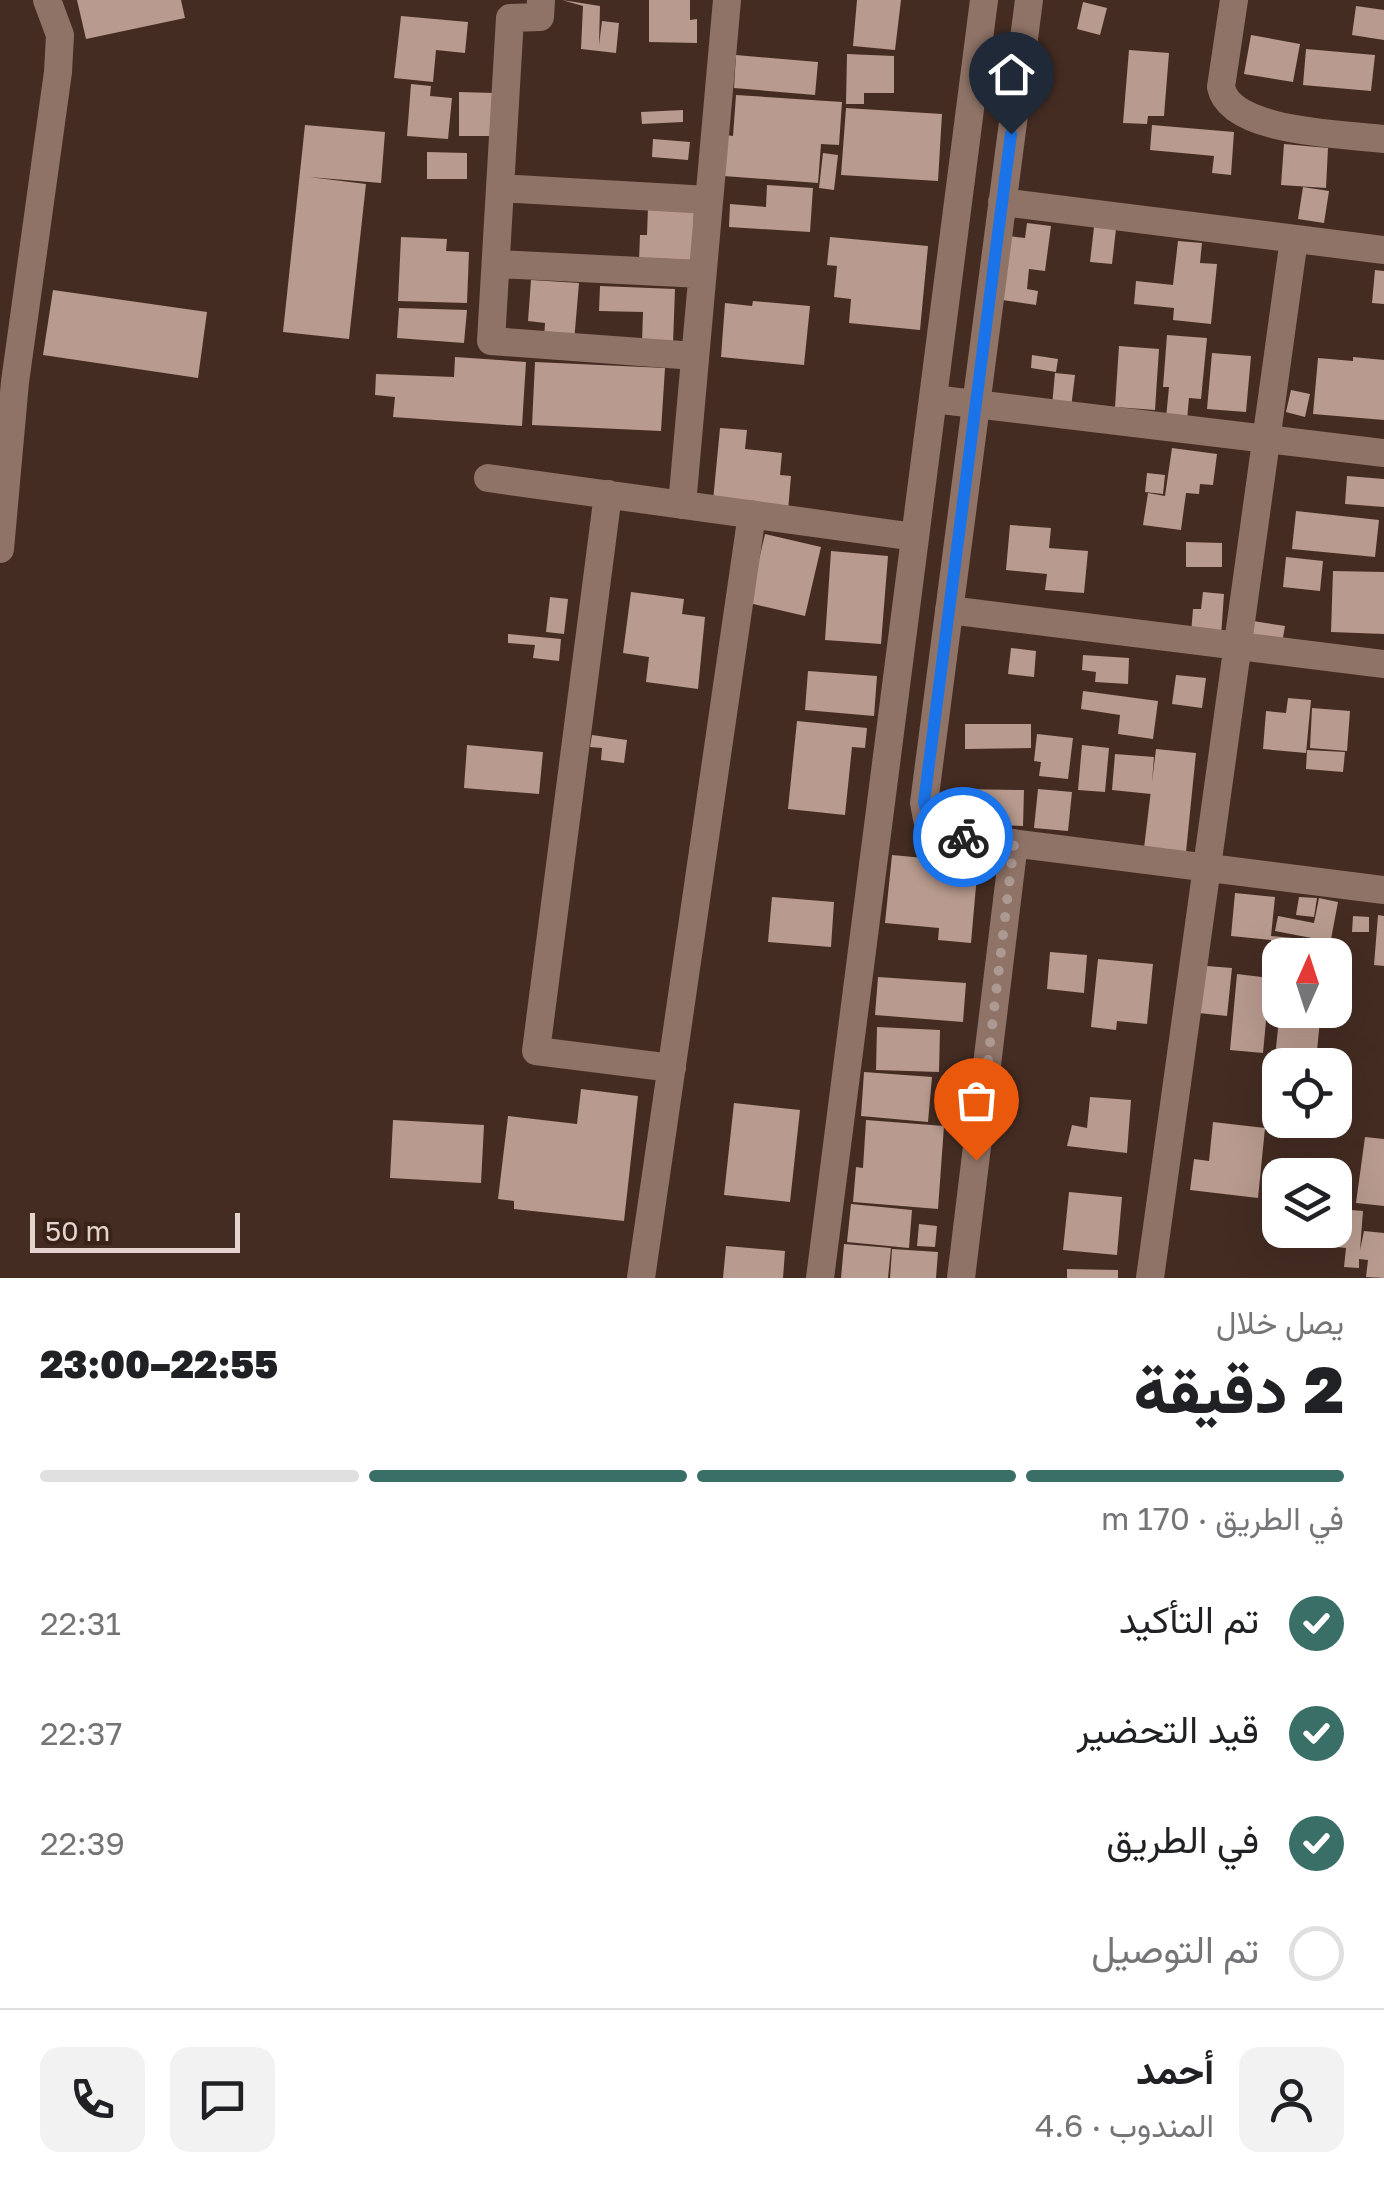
<!DOCTYPE html>
<html lang="ar">
<head>
<meta charset="utf-8">
<style>
  :root { --surface:#fff; --page:#f2f2f2; --text:#202124; --muted:#757577; --line:#e0e0e0; --accent:#3a6f68 }
  body { margin:0; font-family:"Golos Text",Vazirmatn,sans-serif; background:var(--page); color:var(--text); direction:rtl; height:100vh; display:flex; flex-direction:column; font-size:38px; white-space:nowrap }
  * { box-sizing:border-box; margin:0 }
  p { font-size:32px; color:var(--muted) }
  .icon { flex:none; width:55px; height:55px; fill:none; stroke:currentColor; stroke-width:2; stroke-linecap:round; stroke-linejoin:round }
  .map { position:relative; height:1278px; overflow:hidden; direction:ltr }
  .side { display:flex; flex-direction:column; background:var(--surface); flex:1 }
  .side>* { flex:none }
  .needle { width:65px; rotate:3deg }
  .controls { position:absolute; left:1262px; top:938px; display:grid; gap:20px }
  .controls a { display:grid; place-items:center; width:90px; height:90px; border-radius:20px; background:var(--surface); box-shadow:0 10px 40px #0002; font-size:50px }
  .scale { position:absolute; left:30px; bottom:25px; width:210px; box-sizing:border-box; padding-left:10px; border:5px solid #e4d4cd; border-top:0; font-size:28px; line-height:35px; white-space:nowrap; color:#e4d4cd; -webkit-text-stroke:8px #392218; paint-order:stroke }
  .pin { position:absolute; display:grid; place-items:center; width:85px; height:85px; color:#fff; margin:-102px -42px; border-radius:50% 50% 50% 0; rotate:-45deg; box-shadow:0 0 10px #0007 }
  .pin .icon { rotate:45deg }
  .courier { position:absolute; display:grid; place-items:center; width:100px; height:100px; margin:-50px; border:8px solid #1a73e8; border-radius:50%; background:#fff; color:#222; box-shadow:0 2px 12px #0007 }
  .summary em { font-style:normal; font-weight:800 }
  .summary div { display:flex; flex-direction:column-reverse }
  .summary { display:flex; align-items:center; justify-content:space-between; height:170px; padding:0 40px }
  h1 { font-size:65px; font-weight:800; line-height:75px }
  .bar { display:grid; grid-template-columns:repeat(4,1fr); gap:15px 10px; align-content:center; height:120px; padding:0 40px }
  .bar i { height:12px; border-radius:8px; background:var(--line) }
  .bar .on { background:var(--accent) }
  .bar p { grid-column:span 4 }
  .line { display:flex; align-items:center; gap:25px; padding:0 40px; border-top:2px solid var(--line) }
  .line div { flex:1 }
  .round { display:grid; place-items:center; flex:none; width:105px; height:105px; border-radius:20px; background:var(--page) }
  ol { padding:0 40px; list-style:none }
  li { display:flex; align-items:center; gap:30px; height:110px }
  li p { margin-inline-start:auto }
  li .icon { padding:10px; border-radius:50%; background:var(--accent); color:#fff; stroke-width:4 }
  li:last-child { color:var(--muted) }
  li i { width:55px; height:55px; border:5px solid var(--line); border-radius:50% }
  .map>svg:first-child { display:block }
  .building { fill:#b89a8e }
  .lines { fill:none; stroke-linecap:round; stroke-linejoin:round }
  .street { stroke:#8f7367; stroke-width:28 }
  .done { stroke:#ac9991; stroke-width:10; stroke-dasharray:0 18 }
  .route { stroke:#1a73e8; stroke-width:12 }
</style>
</head>
<body>
<div class="map">
<svg width="1384" height="1278" viewBox="0 0 1384 1278">
  <rect width="100%" height="100%" fill="#442c22"/>
  <path class="building" d="M77,0H181L185,18L86,39Z
    M562,0L600,6L599,45L602,21L619,23L616,53L581,49L583,6Z
    M649,0H690V20L697,19V43L649,42Z
    M857,0H901L895,50L853,46Z
    M1083,2L1107,8L1100,35L1077,29Z
    M1356,6L1384,10V40L1352,35Z
    M401,16L468,22L465,53L436,50L433,82L394,78Z
    M1251,35L1300,44L1293,82L1244,74Z
    M1306,49L1375,55L1371,91L1303,85Z
    M1129,50L1169,53L1164,116H1148L1147,124L1123,123Z
    M847,54L894,56V93H864V104H846Z
    M736,55L818,62L815,95L734,88Z
    M411,84L431,86L430,96L452,98L448,139L407,136Z
    M459,92L495,93L494,136H459Z
    M736,95L842,102L839,145L821,144L818,183L723,176L726,135L733,136Z
    M846,108L942,114L938,181L841,175Z
    M683,110V122L642,124L641,112Z
    M305,125L385,132L381,183L309,177L366,184L349,339L283,332Z
    M1152,125L1234,132L1231,175L1212,173L1214,156L1150,150Z
    M653,139L690,142L688,160L652,157Z
    M1284,144L1328,148L1326,188L1281,185Z
    M427,152L467,153V179H427Z
    M823,153L838,155L834,190L819,188Z
    M767,185L813,188L810,232L729,227L730,204L766,207Z
    M1303,187L1329,191L1324,223L1298,219Z
    M648,207L694,209L692,264L639,261L640,235H647Z
    M1027,223L1051,226L1045,271L1029,269L1027,289L1038,291L1036,305L1002,300L1009,236L1025,238Z
    M1094,227L1116,229L1112,264L1090,262Z
    M401,237L447,239L446,251L469,252L467,303L398,301Z
    M830,237L928,246L920,330L849,323L851,299L834,297L837,266L827,265Z
    M1178,241L1202,243L1200,263L1217,264L1211,324L1173,320L1174,308L1134,304L1136,281L1173,285Z
    M1375,270L1384,271V304L1372,303Z
    M531,280L579,283L574,342L544,340L545,323L528,321Z
    M600,286L675,289L673,344L642,343L643,312L599,311Z
    M53,290L207,312L198,378L43,355Z
    M753,301L810,306L804,365L721,357L725,303L752,306Z
    M399,308L467,310L464,343L397,338Z
    M1167,335L1207,338L1201,399L1189,398L1187,420L1166,418L1169,387H1163Z
    M1119,346L1159,349L1155,410L1115,407Z
    M1212,353L1251,356L1246,412L1207,409Z
    M1032,355L1058,359L1056,372L1031,368Z
    M455,357L526,362L522,426L393,417L395,397L375,395L376,374L454,377Z
    M1353,357L1384,360V420L1313,414L1318,358L1353,361Z
    M535,362L665,368L661,431L532,425Z
    M1055,373L1075,375L1071,408L1052,406Z
    M1291,390L1310,394L1305,417L1286,412Z
    M720,428L747,430L745,449L782,453L780,475L791,476L788,511L713,501Z
    M1172,448L1217,454L1213,485L1200,484L1199,494L1186,493L1181,530L1143,525L1148,493L1165,496Z
    M1147,473L1165,475L1163,494L1145,492Z
    M1347,476L1384,479V507L1345,504Z
    M1296,511L1379,520L1375,557L1292,549Z
    M1010,525L1051,528L1049,548L1088,551L1084,593L1045,590L1047,574L1006,570Z
    M765,534L821,547L805,616L749,603Z
    M1186,542L1222,543V567H1186Z
    M831,551L888,556L881,644L825,640Z
    M1286,557L1323,561L1320,591L1283,587Z
    M1333,571L1384,572V634L1331,632Z
    M631,592L684,599L682,614L705,617L698,689L646,682L649,657L623,653Z
    M1203,592L1224,594L1221,636L1191,634L1193,609H1201Z
    M550,597L568,599L564,634L546,632Z
    M1253,621L1285,626L1282,643L1250,638Z
    M508,634L561,639L559,661L533,658L535,645L508,643Z
    M1011,648L1036,651L1034,677L1008,674Z
    M1083,655L1129,658L1128,684L1095,682L1096,672L1082,670Z
    M808,671L877,676L874,716L805,710Z
    M1176,675L1206,678L1202,708L1172,704Z
    M1083,691L1158,701L1153,739L1118,734L1120,715L1081,709Z
    M1288,698L1311,700L1306,753L1263,749L1266,711L1286,713Z
    M1312,708L1350,711L1347,751L1310,748Z
    M797,721L867,728L865,748L852,747L845,815L788,809Z
    M965,724H1031V748L965,749Z
    M1037,734L1073,738L1068,779L1039,776L1041,762L1034,761Z
    M592,735L627,740L624,763L601,760L602,748L590,747Z
    M467,745L543,752L539,794L464,788Z
    M1082,745L1109,748L1105,792L1078,790Z
    M1156,749L1196,753L1186,852L1144,848Z
    M1307,750L1345,752L1343,772L1306,769Z
    M1115,754L1154,757L1151,794L1112,790Z
    M960,789L1024,790L1023,826L960,824Z
    M1038,789L1072,792L1068,831L1034,828Z
    M892,855L978,863L971,943L938,940L939,928L885,923Z
    M1235,893L1275,897L1271,936L1315,940L1313,955H1280V965L1269,964L1271,940L1231,936Z
    M772,897L834,902L831,947L768,942Z
    M1299,897L1317,898L1314,917L1296,915Z
    M1319,898L1338,902L1328,955H1314L1317,940H1322L1275,931L1278,916L1314,923Z
    M1378,915L1384,916V966L1374,965Z
    M1353,916L1369,917V932H1352Z
    M1050,952L1087,955L1084,993L1047,989Z
    M1098,959L1153,964L1147,1024L1117,1021L1116,1030L1091,1027Z
    M1194,965L1232,968L1227,1016L1189,1012Z
    M1237,974L1270,978L1263,1053L1230,1050Z
    M878,977L966,983L963,1022L875,1015Z
    M1280,1010H1321L1316,1061L1275,1057Z
    M877,1027L940,1030L939,1072L876,1070Z
    M864,1072L932,1077L928,1122L861,1116Z
    M581,1089L638,1096L624,1221L514,1209V1201L498,1199L508,1116L577,1124Z
    M1090,1097L1131,1100L1127,1153L1067,1146L1072,1125L1087,1128Z
    M734,1103L800,1110L790,1202L724,1195Z
    M393,1120L484,1125L481,1183L390,1178Z
    M866,1120L944,1126L938,1209L853,1202L856,1167L863,1168Z
    M1213,1122L1265,1128L1258,1198L1190,1190L1194,1159L1209,1161Z
    M1365,1137L1384,1139V1206L1356,1203Z
    M1069,1192L1122,1197L1117,1255L1063,1250Z
    M851,1204L912,1210L909,1248L847,1242Z
    M1339,1209L1363,1211L1360,1250L1364,1231L1384,1233V1278L1366,1277L1368,1260L1359,1259V1268L1344,1267L1346,1248L1336,1247Z
    M919,1224L937,1226L935,1247L917,1246Z
    M844,1244L891,1248L888,1278H841Z
    M726,1246L785,1251L783,1278H723Z
    M892,1249L938,1252L936,1278H890Z
    M1067,1269L1118,1270V1278H1067Z"/>
  <g class="lines">
    <path class="street" d="M541,0L540,17L510,18L491,341L695,356
      M1029,0L924,803L927,819L947,835L1384,890
      M1234,0L1221,87C1230,133 1345,134 1384,139
      M500,188L709,200
      M1002,202L1384,250
      M496,264L702,274
      M933,399L1384,453
      M488,478L915,537
      M608,494L536,1051L672,1068
      M682,505L727,0
      M0,549L15,382L58,72L60,35L47,0
      M949,610L1384,664
      M641,1278L752,514
      M820,1278L984,0
      M961,1278L1014,843
      M1150,1278L1294,239"/>
  </g>
  <g class="lines">
    <path class="done" d="M963,837L1014,843L976,1160"/>
    <path class="route" d="M963,837C940,834 929,826 924,802L1011,134"/>
  </g>
</svg>
<div class="controls">
<a><svg class="needle" viewBox="-14 -14 28 28"><path d="M0-13l5 13h-10z" fill="#e53935"/><path d="M0 13l5-13h-10z" fill="#757577"/></svg></a>
<a><svg class="icon" aria-label="locate" viewBox="0 0 24 24"><circle cx="12" cy="12" r="6"/><path d="M12 2v4M12 18v4M2 12h4M18 12h4"/></svg></a>
<a><svg class="icon" aria-label="layers" viewBox="0 0 24 24"><path d="M12 4l9 5-9 5-9-5zM3 14l9 5 9-5"/></svg></a>
</div>
<div class="scale">50 m</div>
<div class="pin" style="left:976px;top:1160px;background:#ea580c"><svg class="icon" aria-label="bag" viewBox="0 0 24 24"><path d="M5 8h14l-1 12H6zM9 8a3 3 0 0 1 6 0"/></svg></div>
<div class="pin" style="left:1011px;top:134px;background:#1f2937"><svg class="icon" aria-label="home" viewBox="0 0 24 24"><path d="M3 11l9-7 9 7M6 9v11h12V9"/></svg></div>
<div class="courier" style="left:963px;top:837px"><svg class="icon" aria-label="bike" viewBox="0 0 24 24"><circle cx="6" cy="16" r="4"/><circle cx="18" cy="16" r="4"/><path d="M6 16l4-8h5l3 8M10 8l3 8H6M13 5h3"/></svg></div>
</div>
<section class="side">
<div class="summary"><div><h1>2 دقيقة</h1><p>يصل خلال</p></div><em>22:55–23:00</em></div>
<div class="bar"><i class="on"></i><i class="on"></i><i class="on"></i><i></i><p>في الطريق · 170 m</p></div>
<ol>
<li><svg class="icon" aria-label="check" viewBox="0 0 24 24"><path d="M5 12l5 5 9-10"/></svg>تم التأكيد<p>22:31</p></li>
<li><svg class="icon" aria-label="check" viewBox="0 0 24 24"><path d="M5 12l5 5 9-10"/></svg>قيد التحضير<p>22:37</p></li>
<li><svg class="icon" aria-label="check" viewBox="0 0 24 24"><path d="M5 12l5 5 9-10"/></svg>في الطريق<p>22:39</p></li>
<li><i></i>تم التوصيل</li>
</ol>
<div class="line" style="height:180px"><a class="round"><svg class="icon" aria-label="person" viewBox="0 0 24 24"><circle cx="12" cy="8" r="4"/><path d="M4 21q1-7 8-7t8 7"/></svg></a><div><b>أحمد</b><p>المندوب · 4.6</p></div><a class="round"><svg class="icon" aria-label="chat" viewBox="0 0 24 24"><path d="M4 5h16v11H9l-5 4z"/></svg></a><a class="round"><svg class="icon" aria-label="phone" viewBox="0 0 24 24"><path d="M5 4h4l2 5-3 2q2 4 5 5l2-3 5 2v4C11 20 4 13 5 4z"/></svg></a></div>
</section>
</body>
</html>
